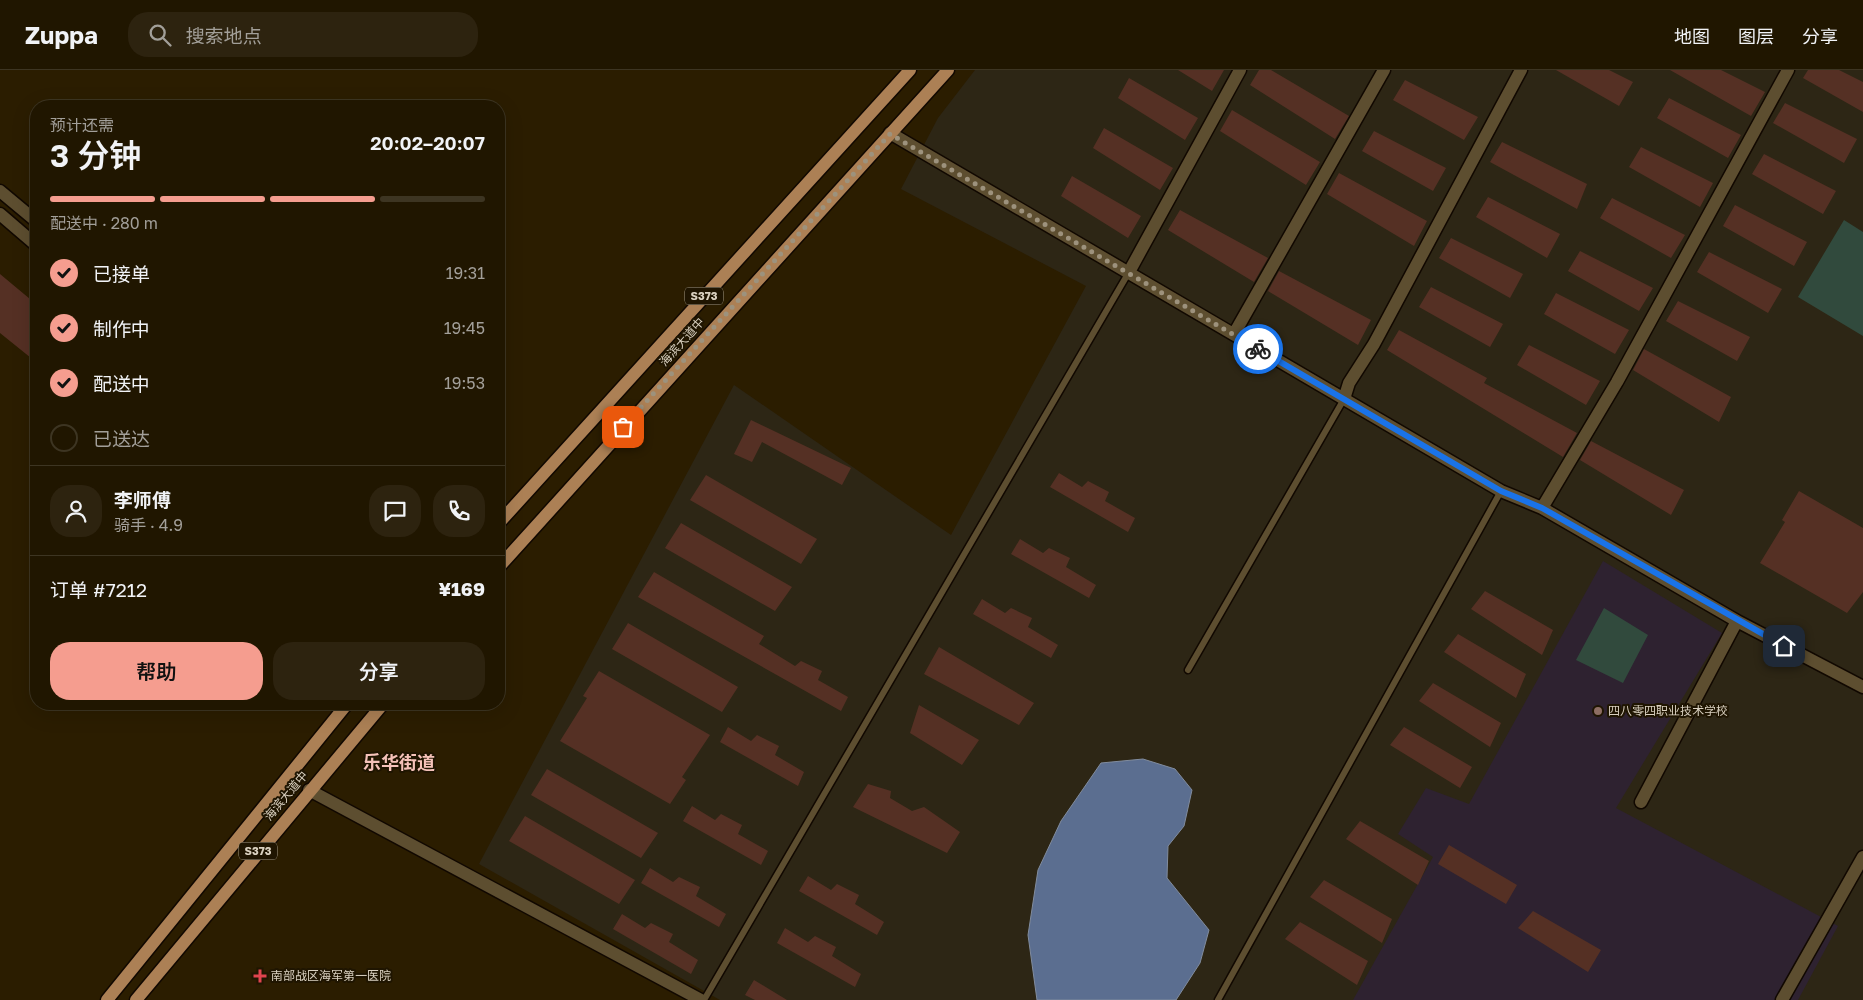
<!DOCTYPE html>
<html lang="zh">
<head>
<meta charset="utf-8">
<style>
  :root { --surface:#201600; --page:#2d230f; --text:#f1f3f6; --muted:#a29f99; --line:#3d3522; --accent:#f59d8f }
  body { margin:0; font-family:"Golos Text","Noto Sans SC",sans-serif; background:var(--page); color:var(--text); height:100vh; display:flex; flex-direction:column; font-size:19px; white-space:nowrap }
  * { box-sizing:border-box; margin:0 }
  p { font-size:16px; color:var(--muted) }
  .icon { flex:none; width:28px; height:28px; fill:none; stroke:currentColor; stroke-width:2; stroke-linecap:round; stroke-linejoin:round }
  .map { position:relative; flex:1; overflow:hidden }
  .drawer { position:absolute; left:30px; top:30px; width:475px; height:610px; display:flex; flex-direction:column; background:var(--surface); border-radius:20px; box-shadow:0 5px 20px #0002,0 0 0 1px var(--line) }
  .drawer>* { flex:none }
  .pin { position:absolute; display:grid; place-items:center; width:42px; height:42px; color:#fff; margin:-21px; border-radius:10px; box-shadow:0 2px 8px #0006 }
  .courier { position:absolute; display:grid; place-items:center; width:50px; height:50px; margin:-25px; border:4px solid #1a73e8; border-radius:50%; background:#fff; color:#222; box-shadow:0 1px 6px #0007 }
  .summary em { font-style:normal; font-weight:600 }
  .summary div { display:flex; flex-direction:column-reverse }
  .summary { display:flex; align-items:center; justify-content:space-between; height:85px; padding:0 20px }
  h1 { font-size:32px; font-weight:600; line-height:38px }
  .bar { display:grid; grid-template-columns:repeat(4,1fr); gap:8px 5px; align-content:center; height:60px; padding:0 20px }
  .bar i { height:6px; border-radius:4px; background:var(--line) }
  .bar .active { background:var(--accent) }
  .bar p { grid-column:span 4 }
  .line { display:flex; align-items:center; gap:12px; padding:0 20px; border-top:1px solid var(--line) }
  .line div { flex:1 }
  .round { display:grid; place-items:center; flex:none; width:52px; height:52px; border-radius:20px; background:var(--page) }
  ol { padding:0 20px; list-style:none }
  li { display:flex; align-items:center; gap:15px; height:55px }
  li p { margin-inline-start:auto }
  li .icon { padding:5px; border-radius:50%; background:var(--accent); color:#111; stroke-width:4 }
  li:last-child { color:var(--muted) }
  li i { width:28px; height:28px; border:2px solid var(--line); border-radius:50% }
  .cta { display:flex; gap:10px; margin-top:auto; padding:10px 20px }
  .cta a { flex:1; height:58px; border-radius:20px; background:var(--accent); color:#111; font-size:20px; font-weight:600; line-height:58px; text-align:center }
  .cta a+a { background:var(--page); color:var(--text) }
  header { display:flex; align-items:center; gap:30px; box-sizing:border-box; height:70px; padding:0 25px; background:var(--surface); border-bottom:1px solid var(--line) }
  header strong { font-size:24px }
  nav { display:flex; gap:28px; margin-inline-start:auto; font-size:18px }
  .search { width:350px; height:45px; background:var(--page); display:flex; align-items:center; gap:12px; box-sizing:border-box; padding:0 18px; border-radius:20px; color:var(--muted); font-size:19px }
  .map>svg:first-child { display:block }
  .industrial { fill:#2d2615 }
  .education { fill:#2e2230 }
  .green { fill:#314a3d }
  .water { fill:#5b6e90; stroke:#818c9e }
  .building { fill:#553024 }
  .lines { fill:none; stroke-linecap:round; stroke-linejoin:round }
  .lane-casing { stroke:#110800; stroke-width:9 }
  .street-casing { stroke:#110800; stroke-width:15 }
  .secondary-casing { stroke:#110800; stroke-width:15 }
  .primary-casing { stroke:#110800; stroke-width:15 }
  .lane { stroke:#5d4e30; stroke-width:6 }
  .street { stroke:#5d4e30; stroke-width:12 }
  .secondary { stroke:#5d4e30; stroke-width:12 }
  .primary { stroke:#ac8055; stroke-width:12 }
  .done { stroke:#9d927d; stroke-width:5; stroke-dasharray:0 9 }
  .route { stroke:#1a73e8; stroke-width:6 }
  .education-dot { fill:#8d6e63; stroke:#1f1501; stroke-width:2 }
  .health-dot { fill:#e0444e; stroke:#1f1501; stroke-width:2 }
  .labels { text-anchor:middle; stroke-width:4; stroke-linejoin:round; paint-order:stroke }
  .shield { fill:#1f1501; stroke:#a29987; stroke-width:1 }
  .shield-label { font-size:11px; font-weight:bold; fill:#dad1c0 }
  .street-label { font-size:12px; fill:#dad1c0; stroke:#1f1501 }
  .poi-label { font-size:12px; fill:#dad1c0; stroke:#1f1501; text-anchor:start }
  .district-label { font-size:18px; font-weight:bold; fill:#f5c2b9; stroke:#1f1501 }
</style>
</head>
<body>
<header>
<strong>Zuppa</strong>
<div class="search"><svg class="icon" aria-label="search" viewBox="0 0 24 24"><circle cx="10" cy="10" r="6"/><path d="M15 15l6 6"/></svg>搜索地点</div>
<nav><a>地图</a><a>图层</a><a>分享</a></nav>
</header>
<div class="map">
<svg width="1863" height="930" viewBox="0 0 1863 930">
  <rect width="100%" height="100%" fill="#2b1d00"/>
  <path class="industrial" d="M975,0H1863V930H720L479,794L734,315L951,465L1086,216L901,119L938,48Z"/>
  <path class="education" d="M1603,491L1722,563L1616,738L1838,856L1798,930H1353L1433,787L1398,764L1426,718L1469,734Z"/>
  <path class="green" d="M1844,150L1863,162V266L1798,227Z
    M1604,538L1648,565L1623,613L1576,590Z"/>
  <path class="water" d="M1143,689L1175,699L1192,720L1184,756L1168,776L1167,808L1209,860L1200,893L1176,930H1037L1028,865L1038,800L1061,751L1101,693Z"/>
  <path class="building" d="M1178,0H1224L1212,21Z
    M1259,0H1271L1349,46L1335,69L1250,15Z
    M1556,0H1609L1633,12L1619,36Z
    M1670,0H1721L1765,22L1751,46Z
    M1808,0H1839L1863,12V42L1803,8Z
    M1129,8L1198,48L1185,70L1118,28Z
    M1405,10L1478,47L1464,70L1393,30Z
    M1669,28L1741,65L1728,88L1657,48Z
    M1785,33L1857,69L1844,93L1773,53Z
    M1232,40L1320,92L1306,115L1220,61Z
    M1104,58L1173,98L1160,120L1093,78Z
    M1374,61L1446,98L1433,121L1362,81Z
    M1502,72L1587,114L1577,139L1490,92Z
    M1641,77L1713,113L1700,137L1629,97Z
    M1764,84L1836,121L1823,144L1752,104Z
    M1339,103L1427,151L1414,176L1327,124Z
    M1072,106L1141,146L1128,168L1061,126Z
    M1488,127L1560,164L1547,188L1476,147Z
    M1612,128L1685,165L1671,188L1600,148Z
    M1735,135L1807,172L1794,196L1723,156Z
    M1180,140L1268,188L1254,212L1168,160Z
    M1451,168L1523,204L1510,228L1439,188Z
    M1580,181L1653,218L1639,241L1568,201Z
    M1709,182L1782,219L1768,243L1697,202Z
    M1279,201L1371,250L1358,275L1268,221Z
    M0,204L36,234V292L0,263Z
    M1431,217L1503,254L1490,277L1419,237Z
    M1556,223L1629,260L1615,284L1544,244Z
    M1678,231L1750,267L1737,291L1666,251Z
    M1399,260L1487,308L1484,313L1577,363L1563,387L1387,280Z
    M1529,275L1600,311L1586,335L1517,295Z
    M1644,279L1731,327L1719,352L1633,300Z
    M751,350L851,398L842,415L762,372L752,392L734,384Z
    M1591,371L1684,420L1671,445L1580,390Z
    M1059,403L1082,417L1088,411L1109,422L1105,431L1135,448L1128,462L1050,417Z
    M706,405L817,469L801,494L690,430Z
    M1799,421L1863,458V522L1847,543L1760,493L1785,452L1782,450Z
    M681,453L792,517L775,541L665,478Z
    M1020,469L1043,483L1049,478L1070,488L1066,497L1096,515L1089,528L1011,484Z
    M654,502L764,566L759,574L795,596L801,591L822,601L818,610L848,627L841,641L638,527Z
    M1485,521L1553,560L1542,585L1471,539Z
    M982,529L1005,543L1011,538L1032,548L1028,557L1058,575L1051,588L973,544Z
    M628,553L738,617L722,642L612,579Z
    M1458,564L1526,604L1516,628L1444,582Z
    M939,577L1034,633L1019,655L924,604Z
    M599,601L710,665L682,707L686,710L670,734L560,671L587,628L583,626Z
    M1433,613L1501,653L1490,677L1419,631Z
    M919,635L979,670L962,695L910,663Z
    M728,657L751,671L757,665L779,676L775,685L804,702L798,716L720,672Z
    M1404,657L1472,697L1460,718L1390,675Z
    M547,699L658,763L641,788L531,725Z
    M868,714L891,721L890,728L912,741L924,737L960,762L947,783L853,737Z
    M692,736L715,750L721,744L742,755L738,764L768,781L761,795L683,751Z
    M525,746L635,810L619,834L509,771Z
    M1360,751L1429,791L1418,815L1346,769Z
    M1449,775L1517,815L1506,834L1438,794Z
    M650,798L673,812L679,807L700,817L696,826L726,844L719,857L641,813Z
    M808,806L831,820L837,814L859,825L855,834L884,852L877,865L799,821Z
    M1324,810L1392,849L1382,873L1310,827Z
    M1533,841L1601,880L1588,902L1518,858Z
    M622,844L645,858L651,853L673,864L669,872L698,890L691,904L613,859Z
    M1300,852L1368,891L1357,915L1285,869Z
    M785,858L808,872L815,866L836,877L832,886L861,904L855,917L777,873Z
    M754,910L787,930H755L745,925Z"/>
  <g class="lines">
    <g class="lane-casing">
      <path id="lane" d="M1188,600L1344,329
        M704,930L1129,202
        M1218,930L1501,421"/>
    </g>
    <g class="street-casing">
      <path id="street" d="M890,63L1501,421L1542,438L1737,551L1863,617
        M1129,202L1240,0
        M1234,264L1384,0
        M1344,329L1349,313L1374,274L1521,0
        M1542,438L1617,312L1788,0
        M1641,732L1737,551
        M1782,930L1863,787"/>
    </g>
    <g class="secondary-casing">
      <path id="secondary" d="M0,121L36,151
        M0,144L36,175
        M309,720L701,930"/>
    </g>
    <g class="primary-casing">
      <path id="primary" d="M499,453L910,0
        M499,497L948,0
        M107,930L347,634
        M136,930L383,634"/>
    </g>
    <use href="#lane" class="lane"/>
    <use href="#street" class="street"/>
    <use href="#secondary" class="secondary"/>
    <use href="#primary" class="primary"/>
  </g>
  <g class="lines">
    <path class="done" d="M623,357L890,64L1258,279"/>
    <path class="route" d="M1258,279L1501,421L1542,438L1784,576"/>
  </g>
  <circle class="education-dot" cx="1598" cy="641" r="5"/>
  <path class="health-dot" d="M257.5 898.5h5v5h5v5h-5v5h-5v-5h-5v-5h5z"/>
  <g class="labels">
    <g class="shield">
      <rect x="685" y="217.5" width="38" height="17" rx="4"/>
      <rect x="239" y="772.5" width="38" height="17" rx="4"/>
    </g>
    <g class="shield-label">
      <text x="704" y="230">S373</text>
      <text x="258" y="785">S373</text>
    </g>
    <g class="street-label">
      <text transform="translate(682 272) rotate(-48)" y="4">海滨大道中</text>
      <text transform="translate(286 726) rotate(-50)" y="4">海滨大道中</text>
    </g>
    <g class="poi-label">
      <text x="1608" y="645">四八零四职业技术学校</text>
      <text x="271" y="910">南部战区海军第一医院</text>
    </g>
    <g class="district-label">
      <text x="399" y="699">乐华街道</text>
    </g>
  </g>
</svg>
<div class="pin" style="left:623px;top:357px;background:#ea580c"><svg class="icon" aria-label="bag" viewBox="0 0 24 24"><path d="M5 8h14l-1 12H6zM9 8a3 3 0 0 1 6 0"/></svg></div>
<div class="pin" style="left:1784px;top:576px;background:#1f2937"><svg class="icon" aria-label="home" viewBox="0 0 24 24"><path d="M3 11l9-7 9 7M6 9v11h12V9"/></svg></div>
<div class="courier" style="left:1258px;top:279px"><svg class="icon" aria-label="bike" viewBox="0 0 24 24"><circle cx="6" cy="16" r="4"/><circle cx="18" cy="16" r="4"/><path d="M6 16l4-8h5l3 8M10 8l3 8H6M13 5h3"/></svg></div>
<section class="drawer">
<div class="summary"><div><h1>3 分钟</h1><p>预计还需</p></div><em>20:02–20:07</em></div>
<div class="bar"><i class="active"></i><i class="active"></i><i class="active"></i><i></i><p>配送中 · 280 m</p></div>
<ol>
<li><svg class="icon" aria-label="check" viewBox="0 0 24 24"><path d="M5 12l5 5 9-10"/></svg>已接单<p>19:31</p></li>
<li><svg class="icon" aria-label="check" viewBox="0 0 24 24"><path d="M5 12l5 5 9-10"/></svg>制作中<p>19:45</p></li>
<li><svg class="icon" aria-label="check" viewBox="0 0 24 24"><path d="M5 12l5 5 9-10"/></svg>配送中<p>19:53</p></li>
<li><i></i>已送达</li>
</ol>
<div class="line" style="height:90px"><a class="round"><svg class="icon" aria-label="person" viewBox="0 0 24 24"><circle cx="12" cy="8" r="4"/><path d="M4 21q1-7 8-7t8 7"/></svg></a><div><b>李师傅</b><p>骑手 · 4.9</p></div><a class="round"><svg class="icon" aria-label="chat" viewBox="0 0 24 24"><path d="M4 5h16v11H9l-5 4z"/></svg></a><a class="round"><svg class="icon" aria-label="phone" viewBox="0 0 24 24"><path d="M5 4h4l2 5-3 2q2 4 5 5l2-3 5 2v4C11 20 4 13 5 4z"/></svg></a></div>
<div class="line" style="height:65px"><div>订单 #7212</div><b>¥169</b></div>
<div class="cta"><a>帮助</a><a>分享</a></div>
</section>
</div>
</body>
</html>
